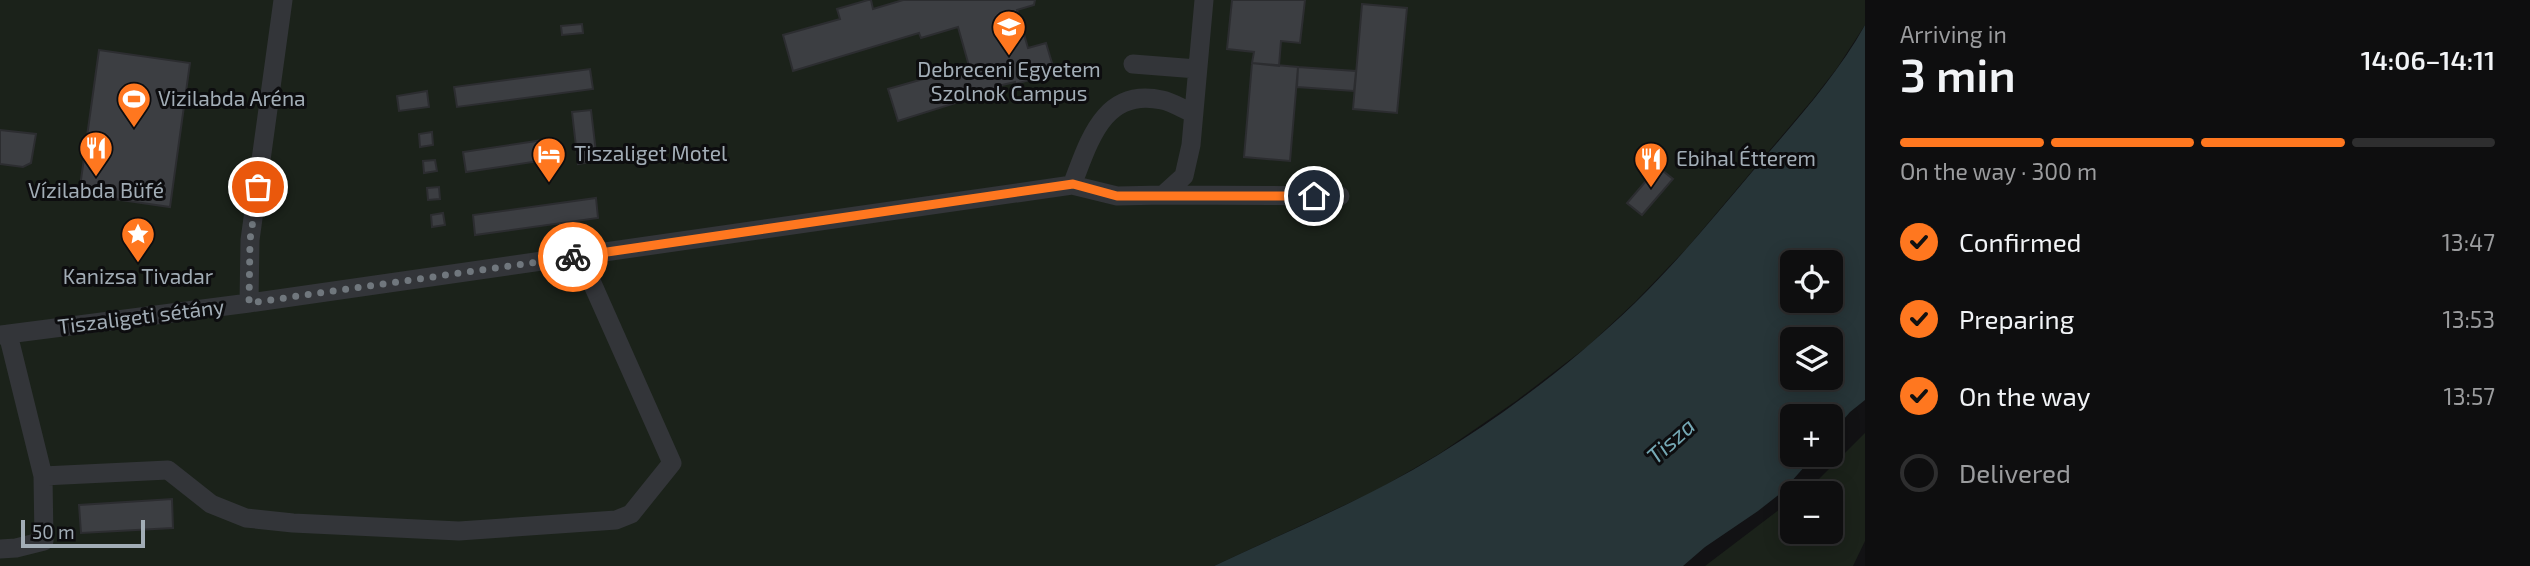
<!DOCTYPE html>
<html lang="en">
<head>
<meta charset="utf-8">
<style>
  :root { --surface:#0e0e0f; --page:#1c1c1d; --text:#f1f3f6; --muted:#9b9c9e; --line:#2e2e2f; --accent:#ff771f }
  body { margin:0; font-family:"Exo 2",sans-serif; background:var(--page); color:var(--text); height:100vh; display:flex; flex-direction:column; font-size:26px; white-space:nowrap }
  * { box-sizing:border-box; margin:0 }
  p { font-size:23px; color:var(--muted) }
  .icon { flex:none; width:38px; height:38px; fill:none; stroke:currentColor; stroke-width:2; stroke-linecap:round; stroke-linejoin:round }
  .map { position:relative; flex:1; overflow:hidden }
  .side { display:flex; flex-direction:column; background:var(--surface); width:665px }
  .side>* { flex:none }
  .fabs { position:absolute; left:1780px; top:250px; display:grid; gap:14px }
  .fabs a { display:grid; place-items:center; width:63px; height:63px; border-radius:10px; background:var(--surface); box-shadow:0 4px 18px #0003,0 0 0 2px var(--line); font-size:35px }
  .scale { position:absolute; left:21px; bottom:18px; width:124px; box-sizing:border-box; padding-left:7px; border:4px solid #a2adb6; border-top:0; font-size:19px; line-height:24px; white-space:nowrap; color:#a2adb6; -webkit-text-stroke:5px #0d0d0f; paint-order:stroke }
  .pin { position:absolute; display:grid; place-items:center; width:60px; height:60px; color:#fff; margin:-30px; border:4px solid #fff; border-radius:50%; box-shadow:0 2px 7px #0007 }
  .courier { position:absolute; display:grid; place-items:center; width:70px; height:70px; margin:-35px; border:5px solid #ff771f; border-radius:50%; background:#fff; color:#222; box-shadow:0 2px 9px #0007 }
  .head em { font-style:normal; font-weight:600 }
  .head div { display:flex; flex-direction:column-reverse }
  .head { display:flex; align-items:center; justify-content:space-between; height:119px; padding:0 35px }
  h1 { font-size:46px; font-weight:600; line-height:52px }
  .bar { display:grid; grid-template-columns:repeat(4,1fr); gap:10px 7px; align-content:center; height:84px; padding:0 35px }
  .bar i { height:9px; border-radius:5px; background:var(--line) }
  .bar .on { background:var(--accent) }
  .bar p { grid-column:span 4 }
  ol { padding:0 35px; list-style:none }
  li { display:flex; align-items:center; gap:21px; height:77px }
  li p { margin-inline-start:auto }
  li .icon { padding:7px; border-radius:50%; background:var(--accent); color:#111; stroke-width:4 }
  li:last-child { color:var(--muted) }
  li i { width:38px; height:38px; border:4px solid var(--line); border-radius:50% }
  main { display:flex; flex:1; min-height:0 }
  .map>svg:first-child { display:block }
  .green { fill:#1b221a }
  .water { fill:#273538; fill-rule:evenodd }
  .building { fill:#3c3e42; stroke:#2c2d30; stroke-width:2 }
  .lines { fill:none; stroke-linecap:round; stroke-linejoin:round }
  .minor { stroke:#333539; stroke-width:19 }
  .done { stroke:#70777d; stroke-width:7; stroke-dasharray:0 12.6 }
  .route { stroke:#ff771f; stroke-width:9 }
  .labels { text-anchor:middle; stroke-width:6; stroke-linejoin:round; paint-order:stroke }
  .poi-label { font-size:21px; fill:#a2adb6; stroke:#0d0d0f }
  .street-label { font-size:21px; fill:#a2adb6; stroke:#0d0d0f }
  .water-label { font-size:23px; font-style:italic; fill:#75a8b4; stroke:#0d0d0f }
</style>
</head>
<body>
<main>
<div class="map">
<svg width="1865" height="566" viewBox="0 0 1865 566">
  <rect width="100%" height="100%" fill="#121214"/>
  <path class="green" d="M0,0H1865V25L1837,68L1813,99L1687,248L1635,302L1588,346L1516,401L1439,454L1377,490L1214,566H0Z
    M1865,433V541L1853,566H1705L1792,500V532H1830V494L1800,493L1819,479Z"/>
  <path class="water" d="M1865,25V400L1850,412L1831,434L1830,416H1792V455H1815L1781,493L1758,511L1705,547L1683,566H1214C1290,530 1366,499 1438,455C1507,413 1577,359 1635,303C1677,262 1714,217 1752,172C1791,126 1835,79 1865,25ZM1792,262H1830V301H1792ZM1792,340H1830V378H1792Z"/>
  <path class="building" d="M868,0H871L873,9L903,0H1035L1034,5L1017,10L1028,48L1046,43L1055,73L1015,84V82L998,86L1000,89L898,121L888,89L969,66L958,27L921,38L919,33L793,71L783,35L840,19L837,9Z
    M1232,0H1305L1300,43L1281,41L1279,66L1252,63L1254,52L1227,49Z
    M1362,4L1407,8L1397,113L1353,109Z
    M582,24L583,33L562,35L561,26Z
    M99,50L190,63L170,207L79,194Z
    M1252,63L1298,67L1290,161L1244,157Z
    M1298,67L1356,71L1354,91L1297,87Z
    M590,69L593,89L457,107L454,87Z
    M427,91L429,107L399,111L397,96Z
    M591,110L597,161L578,164L572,112Z
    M0,130L36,134L31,163L23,167L0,164Z
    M432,132L433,145L420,147L419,134Z
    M543,140L546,160L466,172L463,152Z
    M435,160L437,171L424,173L423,161Z
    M1658,167L1673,179L1642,215L1627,203Z
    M439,187L440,199L428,200L427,188Z
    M596,198L598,218L475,235L473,215Z
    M443,213L445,225L432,227L431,215Z
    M172,499L173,528L81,533L79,505Z"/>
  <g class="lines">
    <path class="minor" d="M1133,64L1197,69
      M1072,185C1089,142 1103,87 1162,100C1172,102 1183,109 1193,113
      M1163,195L1340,196
      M249,303L250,240L283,0
      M0,335L249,303L1072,185L1117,196L1163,195L1184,176L1191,145L1204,0
      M43,476L168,470L211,504L246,518L293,523L459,531L616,520L631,514L672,463L580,256
      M0,549L16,548L44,541L43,476L8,334"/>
  </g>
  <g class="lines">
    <path class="done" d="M258,187L250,240L249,303L573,257"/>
    <path class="route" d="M573,257L1073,184L1117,196H1314"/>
  </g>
  <defs>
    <g id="university-pin" transform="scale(1.75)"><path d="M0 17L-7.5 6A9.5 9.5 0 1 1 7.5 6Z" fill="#ff771f" stroke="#0d0d0f"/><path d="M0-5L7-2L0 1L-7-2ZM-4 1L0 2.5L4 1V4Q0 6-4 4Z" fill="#fff"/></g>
    <g id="stadium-pin" transform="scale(1.75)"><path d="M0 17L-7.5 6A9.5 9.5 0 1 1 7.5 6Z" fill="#ff771f" stroke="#0d0d0f"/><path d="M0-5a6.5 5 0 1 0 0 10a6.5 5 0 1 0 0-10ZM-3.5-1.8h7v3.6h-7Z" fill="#fff"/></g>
    <g id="restaurant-pin" transform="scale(1.75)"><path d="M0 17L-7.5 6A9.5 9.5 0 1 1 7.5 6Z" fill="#ff771f" stroke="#0d0d0f"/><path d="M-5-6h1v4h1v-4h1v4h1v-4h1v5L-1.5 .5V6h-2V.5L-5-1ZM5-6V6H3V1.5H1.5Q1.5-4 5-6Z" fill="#fff"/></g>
    <g id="hotel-pin" transform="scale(1.75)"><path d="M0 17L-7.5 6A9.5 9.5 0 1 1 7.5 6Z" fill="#ff771f" stroke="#0d0d0f"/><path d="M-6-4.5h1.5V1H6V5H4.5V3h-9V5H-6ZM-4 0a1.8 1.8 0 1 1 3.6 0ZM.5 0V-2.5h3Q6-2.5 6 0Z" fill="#fff"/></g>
    <g id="sight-pin" transform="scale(1.75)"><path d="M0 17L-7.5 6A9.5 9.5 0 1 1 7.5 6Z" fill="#ff771f" stroke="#0d0d0f"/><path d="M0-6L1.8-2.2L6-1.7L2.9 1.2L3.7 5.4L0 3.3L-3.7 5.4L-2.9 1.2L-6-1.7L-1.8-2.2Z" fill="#fff"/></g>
  </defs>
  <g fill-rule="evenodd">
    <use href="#university-pin" x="1009" y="27"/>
    <use href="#stadium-pin" x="134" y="99"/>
    <use href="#restaurant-pin" x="96" y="148"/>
    <use href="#hotel-pin" x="549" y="154"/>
    <use href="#restaurant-pin" x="1651" y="159"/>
    <use href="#sight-pin" x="138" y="234"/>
  </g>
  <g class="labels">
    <g class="poi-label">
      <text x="1009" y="77">Debreceni Egyetem<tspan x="1009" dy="24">Szolnok Campus</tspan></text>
      <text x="158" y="106" text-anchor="start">Vizilabda Aréna</text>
      <text x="574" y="161" text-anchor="start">Tiszaliget Motel</text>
      <text x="1676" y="166" text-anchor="start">Ebihal Étterem</text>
      <text x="96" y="198">Vízilabda Büfé</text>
      <text x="138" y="284">Kanizsa Tivadar</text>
    </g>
    <g class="street-label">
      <text transform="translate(141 317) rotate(-7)" y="7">Tiszaligeti sétány</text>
    </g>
    <g class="water-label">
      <text transform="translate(1671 441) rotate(-42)" y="8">Tisza</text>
    </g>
  </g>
</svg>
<div class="fabs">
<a><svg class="icon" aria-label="locate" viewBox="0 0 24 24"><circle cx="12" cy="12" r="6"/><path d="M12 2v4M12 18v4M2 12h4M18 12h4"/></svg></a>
<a><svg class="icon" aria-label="layers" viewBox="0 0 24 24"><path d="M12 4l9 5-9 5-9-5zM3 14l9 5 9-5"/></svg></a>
<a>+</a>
<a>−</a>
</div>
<div class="scale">50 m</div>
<div class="pin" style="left:258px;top:187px;background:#ea580c"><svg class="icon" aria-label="bag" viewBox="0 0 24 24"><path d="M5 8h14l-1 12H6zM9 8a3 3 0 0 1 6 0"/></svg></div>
<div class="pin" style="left:1314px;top:196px;background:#1f2937"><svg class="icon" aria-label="home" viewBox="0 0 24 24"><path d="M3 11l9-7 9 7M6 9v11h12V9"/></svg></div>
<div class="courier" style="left:573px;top:257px"><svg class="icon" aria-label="bike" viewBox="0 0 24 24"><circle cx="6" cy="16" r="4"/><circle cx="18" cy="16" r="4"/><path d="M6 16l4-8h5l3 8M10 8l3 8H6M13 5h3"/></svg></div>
</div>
<section class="side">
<div class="head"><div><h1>3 min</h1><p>Arriving in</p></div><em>14:06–14:11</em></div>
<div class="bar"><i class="on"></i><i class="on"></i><i class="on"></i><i></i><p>On the way · 300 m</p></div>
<ol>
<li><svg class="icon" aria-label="check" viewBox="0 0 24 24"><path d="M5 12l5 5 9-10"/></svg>Confirmed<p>13:47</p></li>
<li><svg class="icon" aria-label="check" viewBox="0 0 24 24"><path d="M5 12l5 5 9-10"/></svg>Preparing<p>13:53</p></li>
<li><svg class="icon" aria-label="check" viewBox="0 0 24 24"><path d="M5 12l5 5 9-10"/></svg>On the way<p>13:57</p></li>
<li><i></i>Delivered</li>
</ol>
</section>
</main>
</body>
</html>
